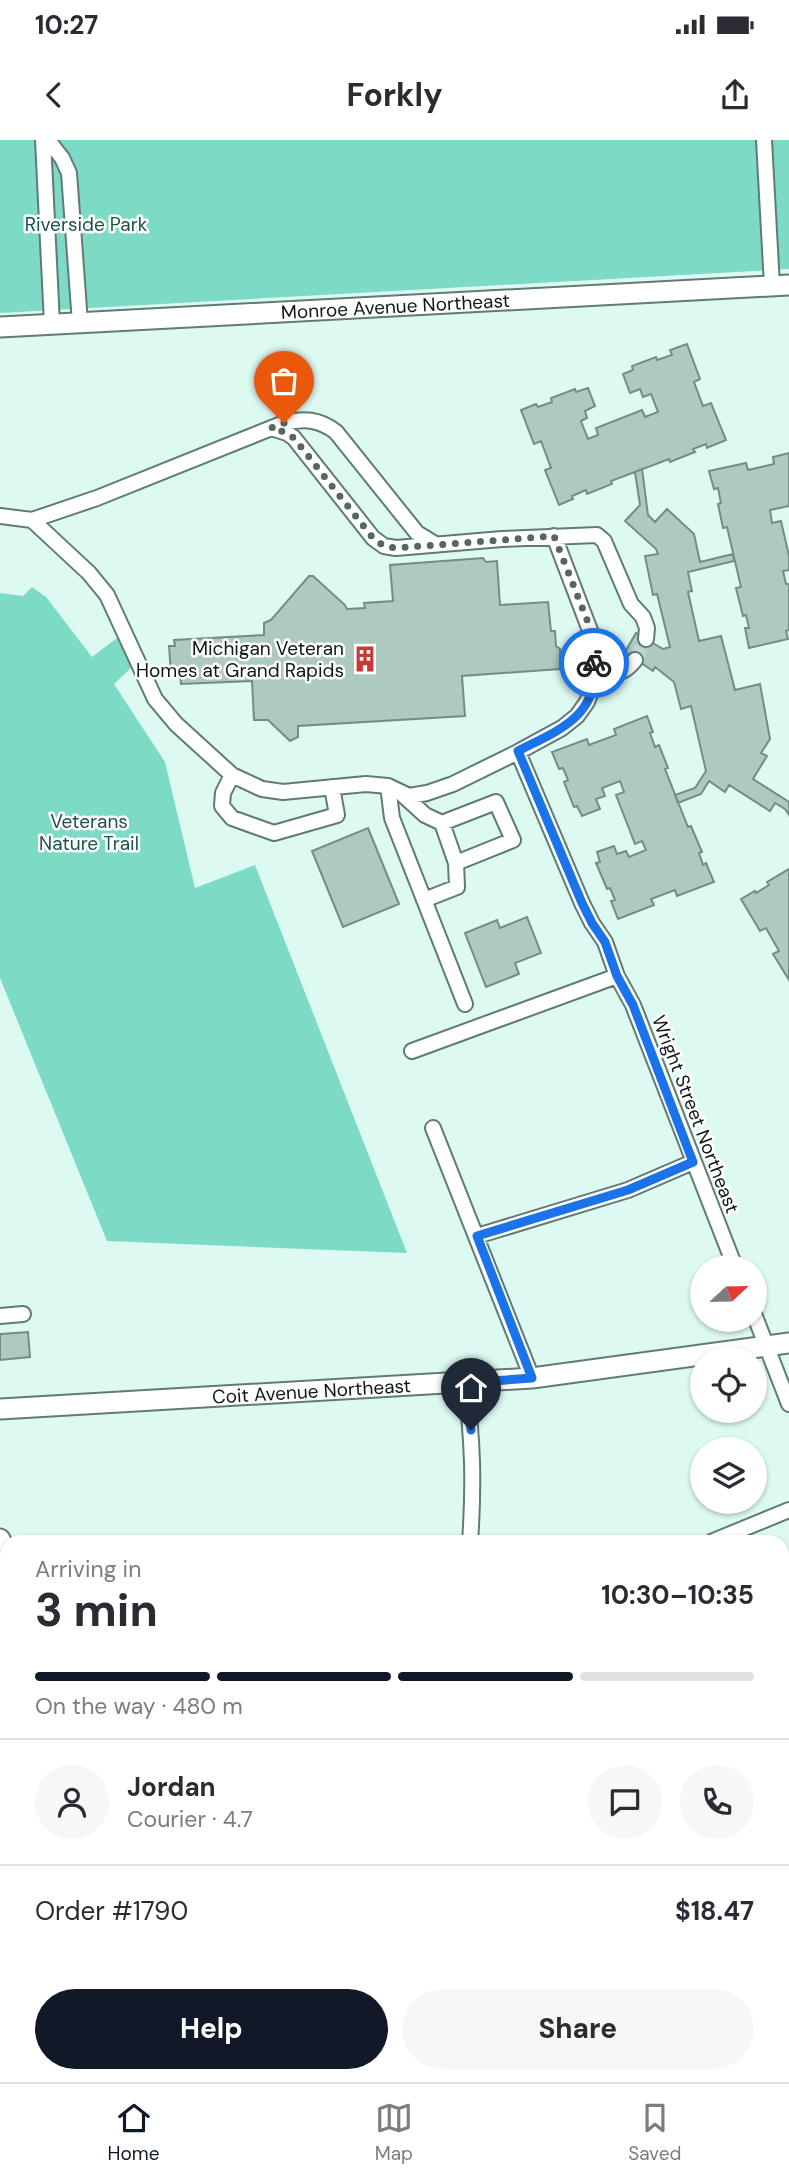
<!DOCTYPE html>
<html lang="en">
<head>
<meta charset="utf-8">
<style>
  :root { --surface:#fff; --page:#f7f7f7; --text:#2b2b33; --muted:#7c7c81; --line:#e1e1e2; --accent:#111827 }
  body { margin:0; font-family:"DM Sans",sans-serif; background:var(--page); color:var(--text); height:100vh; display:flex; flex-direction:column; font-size:26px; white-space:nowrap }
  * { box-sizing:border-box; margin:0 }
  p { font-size:23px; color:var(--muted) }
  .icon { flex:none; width:38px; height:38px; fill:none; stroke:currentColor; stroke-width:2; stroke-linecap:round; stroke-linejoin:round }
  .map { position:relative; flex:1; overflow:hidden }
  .drawer { position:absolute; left:0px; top:1395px; width:789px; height:548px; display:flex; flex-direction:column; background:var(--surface); border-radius:21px 21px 0 0; box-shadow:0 2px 5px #0004 }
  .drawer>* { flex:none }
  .needle { width:46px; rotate:68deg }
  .fabs { position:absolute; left:690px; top:1115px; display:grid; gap:14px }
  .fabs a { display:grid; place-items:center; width:77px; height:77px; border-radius:50%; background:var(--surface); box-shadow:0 2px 5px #0004; font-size:35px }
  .pin { position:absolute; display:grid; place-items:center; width:60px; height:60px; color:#fff; margin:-72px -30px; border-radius:50% 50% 50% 0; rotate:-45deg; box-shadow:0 0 7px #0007 }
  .pin .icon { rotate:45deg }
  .courier { position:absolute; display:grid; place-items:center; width:70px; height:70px; margin:-35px; border:5px solid #1a73e8; border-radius:50%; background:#fff; color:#222; box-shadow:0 2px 9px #0007 }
  .overview em { font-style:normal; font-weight:700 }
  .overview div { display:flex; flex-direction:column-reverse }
  .overview { display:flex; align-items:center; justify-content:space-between; height:119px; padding:0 35px }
  h1 { font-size:46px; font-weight:700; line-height:52px }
  .bar { display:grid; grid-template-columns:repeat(4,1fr); gap:10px 7px; align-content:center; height:84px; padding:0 35px }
  .bar i { height:9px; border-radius:5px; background:var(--line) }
  .bar .selected { background:var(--accent) }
  .bar p { grid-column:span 4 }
  .line { display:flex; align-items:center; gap:18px; padding:0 35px; border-top:2px solid var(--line) }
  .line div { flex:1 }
  .round { display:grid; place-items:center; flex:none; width:74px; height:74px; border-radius:37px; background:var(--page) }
  .primary-button { display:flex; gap:14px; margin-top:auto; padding:14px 35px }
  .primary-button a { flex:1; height:80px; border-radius:42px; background:var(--accent); color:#fff; font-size:28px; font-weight:700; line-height:80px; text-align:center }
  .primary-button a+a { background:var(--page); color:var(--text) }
  .status { display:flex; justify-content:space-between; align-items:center; height:49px; padding:0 35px; background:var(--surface); direction:ltr }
  .status svg { height:19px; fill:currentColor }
  header { display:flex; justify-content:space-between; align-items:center; height:91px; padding:0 35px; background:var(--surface); font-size:32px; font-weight:700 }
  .dock { display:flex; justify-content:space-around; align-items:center; height:98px; border-top:2px solid var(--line); background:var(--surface); font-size:19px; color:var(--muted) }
  .dock a { display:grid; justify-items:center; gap:4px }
  .dock .selected { color:var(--accent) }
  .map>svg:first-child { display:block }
  .green { fill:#7ddac4 }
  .building { fill:#adc9c1; stroke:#738d86; stroke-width:2 }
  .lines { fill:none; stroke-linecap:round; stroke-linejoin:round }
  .minor-tunnel { stroke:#bed8d1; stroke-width:14; stroke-dasharray:14 7; stroke-linecap:butt }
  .minor-casing { stroke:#617b74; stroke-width:18 }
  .major-casing { stroke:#617b74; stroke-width:23 }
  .minor { stroke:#fff; stroke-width:14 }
  .major { stroke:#fff; stroke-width:19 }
  .done { stroke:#566763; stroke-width:7; stroke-dasharray:0 12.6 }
  .route { stroke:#1a73e8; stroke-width:9 }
  .labels { text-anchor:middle; stroke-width:5; stroke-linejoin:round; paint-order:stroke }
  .park-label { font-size:19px; fill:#195246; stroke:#fff }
  .street-label { font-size:19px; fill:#0e1816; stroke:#fff }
  .poi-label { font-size:19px; fill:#0e1816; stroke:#fff; text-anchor:end }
</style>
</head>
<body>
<div class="status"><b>10:27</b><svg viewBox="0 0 49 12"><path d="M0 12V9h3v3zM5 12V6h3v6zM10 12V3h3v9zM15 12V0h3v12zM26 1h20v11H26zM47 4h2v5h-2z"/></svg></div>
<header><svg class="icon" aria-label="back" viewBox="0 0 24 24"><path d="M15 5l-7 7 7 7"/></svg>Forkly<svg class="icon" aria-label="share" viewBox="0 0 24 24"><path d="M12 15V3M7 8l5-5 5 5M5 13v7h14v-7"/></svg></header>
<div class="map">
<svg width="789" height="1942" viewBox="0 0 789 1942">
  <rect width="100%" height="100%" fill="#ddfaf2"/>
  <path class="green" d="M0,0H789V129L0,173Z
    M32,447L46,457L92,517L117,498L132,527L114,544L165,622L195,748L255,725L407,1113L107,1101L0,838V453L23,456Z"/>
  <path class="building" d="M687,204L700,239L694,242L703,266L711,263L726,300L707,308L706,304L693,309L695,312L670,322L669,319L611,341L612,344L587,354L586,350L572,356L573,359L559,365L545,330L551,328L541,301L534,304L521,270L536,264L538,267L552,262L551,258L575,249L576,252L588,248L595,266L585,271L587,278L581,281L588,299L598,295L596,288L642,270L645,277L658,272L651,254L643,257L640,249L630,253L623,234L633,230L632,226L656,217L657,220L672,215L670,210Z
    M789,313V366L770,370L772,383L781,381L789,416V430L783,431L786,444H789V490L786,491L788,499L749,508L745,488H749L746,475L743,476L736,448L741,447L727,387L723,388L718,364L721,363L718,348L714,349L709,331L746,323L748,330L774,324L773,317Z
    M642,329L648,375L655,382L667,369L694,394L700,422L733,414L734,421L688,432L692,451L688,452L699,501L721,496L735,550L760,544L770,599L761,613L767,616L753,639L789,662V675L785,669L775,663L770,671L729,645L725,652L709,641L701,654L678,663L675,655L695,648L706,631L691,566L681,569L674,542L655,527L653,531L625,512L636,493L663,509L670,507L657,454L653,455L645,416L658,414L656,409L625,381L640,365L635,332Z
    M483,418L486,422L497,421L500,465L548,462L551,491H555L556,506L560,509V529L462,536L465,576L298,586V597L290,601L268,580H254L252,541L181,544L180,534H171L169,506H175L174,500L264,495V483L271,480L309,436H313L345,465L347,469L365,468L364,463L393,461L390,425Z
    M647,576L653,592L650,593L655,607L659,605L668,628L665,629L688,687L691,686L702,712L699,713L703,725L706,723L714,742L677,756L675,750L651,759L654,765L618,779L611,761L615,760L610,748L607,749L596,723L600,722L597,712L614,706L617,714L626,711L629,717L646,710L642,701L635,704L616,655L624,652L620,641L602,648L605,656L596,659L600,669L582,676L577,666L574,667L564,642L568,640L563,628L559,629L552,612L587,599L589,605L616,595L614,589Z
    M368,688L399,764L343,787L312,711Z
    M789,729V840L773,814L779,811L766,788L760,791L741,759L755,751L756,753L769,745L767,742Z
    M527,777L541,813L515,823L519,834L486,847L465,793L497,780L500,788Z
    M28,1192L30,1217L0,1220V1194Z
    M7,1575V1609L2,1611L0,1605V1578Z
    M0,1876L7,1892V1896L0,1899Z
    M7,1908V1936H23L26,1942H3L0,1933V1911Z
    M120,1936H148L149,1938L139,1942H129L128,1939L122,1941Z"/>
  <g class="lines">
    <path class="minor-tunnel" d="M635,520L646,499"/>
    <g class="minor-casing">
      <path id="minor" d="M43,0L52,184
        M48,0L62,18L69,33L80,183
        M764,0L772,146
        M271,288L287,293L294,298L373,398L384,406L396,408L502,399L597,395L604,401L631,464L643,477L647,488L646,499
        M0,376L32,380L89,433L107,455L155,559L176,584L232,635L262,649L283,652L366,644L388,646L409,656L427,653L453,644L518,612L562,588L577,576L587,562L594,543L595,532L591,493L554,396
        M32,380L97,358L284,283C304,278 319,279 336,292L417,393L435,404
        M595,538C612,535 625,534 635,520
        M518,612L582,763L592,783L605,802L617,836L633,865L735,1127
        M232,635L223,653L222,666L232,678L274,693L337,675L332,647
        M388,646L392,678L465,864
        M402,654L425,675L442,683L496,662L513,700L456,723
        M424,760L457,747L456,723L442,683
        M412,911L617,836
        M433,988L532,1238
        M477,1096L628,1050L693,1022
        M754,1174L789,1264
        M0,1176L23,1174
        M465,1243C473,1299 474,1345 470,1402
        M711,1402L789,1370
        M782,1490L789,1487
        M782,1595L789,1614
        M782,1853L789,1851
        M401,1942L403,1936
        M551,1942L568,1936"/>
    </g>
    <g class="major-casing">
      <g id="major">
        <path id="s1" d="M0,187L789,145"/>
        <path id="s2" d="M0,1269L532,1238L789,1203"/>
        <path d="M0,1399L7,1416"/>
        <path d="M209,1936L211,1942"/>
      </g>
    </g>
    <use href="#minor" class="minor"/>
    <use href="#major" class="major"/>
  </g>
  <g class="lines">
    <path class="done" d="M284,283L271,288L287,293L294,298L373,398L384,406L396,408L554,396L589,485L594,523"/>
    <path class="route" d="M471,1290L465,1243L532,1238L477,1096L628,1050L693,1022L633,865L617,836L605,802L592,783L582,763L518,611C557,591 600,576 594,523"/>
  </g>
  <defs>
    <g id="building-bare" transform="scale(2.1)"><path d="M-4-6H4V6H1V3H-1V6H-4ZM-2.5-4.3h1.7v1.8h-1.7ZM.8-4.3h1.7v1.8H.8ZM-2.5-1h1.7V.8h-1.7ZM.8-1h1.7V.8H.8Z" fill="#c73934" stroke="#fff" stroke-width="2.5" paint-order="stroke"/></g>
  </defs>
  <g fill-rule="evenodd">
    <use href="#building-bare" x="365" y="519"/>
  </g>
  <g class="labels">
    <g class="park-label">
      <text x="86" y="91">Riverside Park</text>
      <text x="89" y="688">Veterans<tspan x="89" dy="22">Nature Trail</tspan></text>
    </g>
    <g class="street-label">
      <text dy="7" stroke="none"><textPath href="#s1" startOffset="396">Monroe Avenue Northeast</textPath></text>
      <text transform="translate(696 974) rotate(69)" y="7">Wright Street Northeast</text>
      <text dy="7" stroke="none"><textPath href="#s2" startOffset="312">Coit Avenue Northeast</textPath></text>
    </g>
    <g class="poi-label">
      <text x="344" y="515">Michigan Veteran<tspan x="344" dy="22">Homes at Grand Rapids</tspan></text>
    </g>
  </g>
</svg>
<div class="fabs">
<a><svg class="needle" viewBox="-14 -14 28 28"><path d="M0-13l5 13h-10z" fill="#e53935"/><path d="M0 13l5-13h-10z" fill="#7c7c81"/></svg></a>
<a><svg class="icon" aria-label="locate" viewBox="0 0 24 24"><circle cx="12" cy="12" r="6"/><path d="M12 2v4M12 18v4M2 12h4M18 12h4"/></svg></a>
<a><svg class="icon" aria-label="layers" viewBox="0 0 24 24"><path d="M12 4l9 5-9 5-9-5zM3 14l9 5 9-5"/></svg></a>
</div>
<div class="pin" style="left:284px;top:283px;background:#ea580c"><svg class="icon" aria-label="bag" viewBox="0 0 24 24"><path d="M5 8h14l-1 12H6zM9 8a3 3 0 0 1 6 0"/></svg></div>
<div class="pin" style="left:471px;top:1290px;background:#1f2937"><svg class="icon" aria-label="home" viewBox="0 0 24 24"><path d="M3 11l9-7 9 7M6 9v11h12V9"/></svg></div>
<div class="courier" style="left:594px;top:523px"><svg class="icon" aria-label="bike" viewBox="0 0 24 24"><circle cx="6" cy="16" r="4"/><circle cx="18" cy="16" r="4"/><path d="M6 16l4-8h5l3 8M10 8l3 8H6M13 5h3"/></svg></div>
<section class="drawer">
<div class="overview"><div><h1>3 min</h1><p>Arriving in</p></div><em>10:30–10:35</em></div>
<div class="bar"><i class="selected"></i><i class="selected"></i><i class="selected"></i><i></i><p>On the way · 480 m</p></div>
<div class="line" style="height:126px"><a class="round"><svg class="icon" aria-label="person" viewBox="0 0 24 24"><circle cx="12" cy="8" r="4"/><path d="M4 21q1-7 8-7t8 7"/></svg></a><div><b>Jordan</b><p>Courier · 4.7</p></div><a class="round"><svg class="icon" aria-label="chat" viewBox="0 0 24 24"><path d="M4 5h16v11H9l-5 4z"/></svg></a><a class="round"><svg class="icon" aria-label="phone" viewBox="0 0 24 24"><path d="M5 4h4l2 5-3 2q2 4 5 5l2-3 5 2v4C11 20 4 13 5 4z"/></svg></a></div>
<div class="line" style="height:91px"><div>Order #1790</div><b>$18.47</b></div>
<div class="primary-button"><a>Help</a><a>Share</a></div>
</section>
</div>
<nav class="dock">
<a class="selected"><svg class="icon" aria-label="home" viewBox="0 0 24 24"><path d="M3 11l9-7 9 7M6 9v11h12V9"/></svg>Home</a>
<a><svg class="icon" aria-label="map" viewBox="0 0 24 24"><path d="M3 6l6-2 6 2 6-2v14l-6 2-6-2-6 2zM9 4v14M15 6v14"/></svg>Map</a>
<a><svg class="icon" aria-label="saved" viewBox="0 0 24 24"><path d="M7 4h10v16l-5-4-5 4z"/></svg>Saved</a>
</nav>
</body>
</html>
